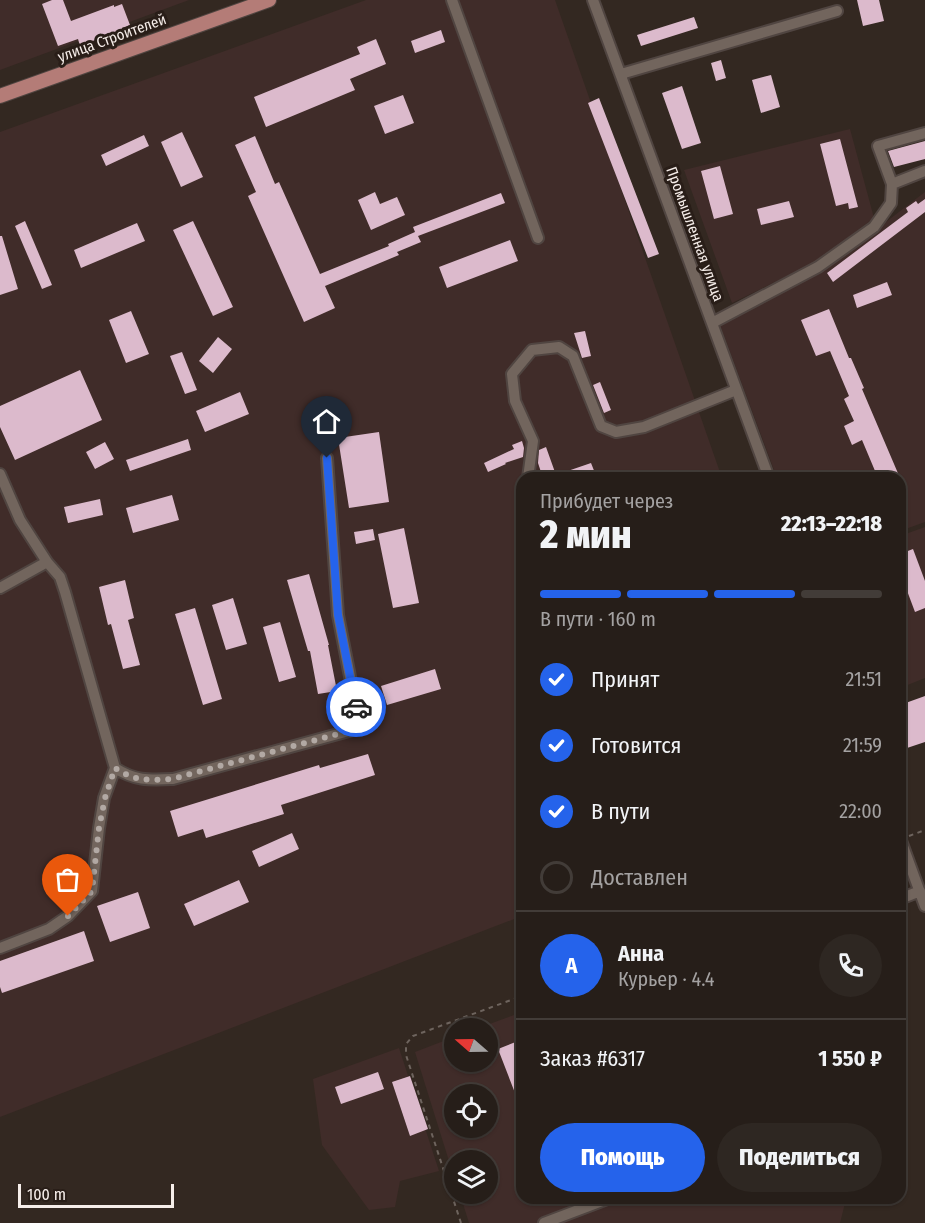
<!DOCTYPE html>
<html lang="ru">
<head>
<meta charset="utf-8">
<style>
  :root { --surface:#261e19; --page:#2e2722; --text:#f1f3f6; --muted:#a4a2a2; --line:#423c38; --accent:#2563eb }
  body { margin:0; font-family:"Fira Sans Condensed",sans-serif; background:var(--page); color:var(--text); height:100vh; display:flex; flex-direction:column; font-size:22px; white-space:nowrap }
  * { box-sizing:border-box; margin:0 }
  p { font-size:20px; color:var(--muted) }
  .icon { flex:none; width:33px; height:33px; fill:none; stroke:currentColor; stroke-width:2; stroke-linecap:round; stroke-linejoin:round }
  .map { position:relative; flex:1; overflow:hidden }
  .panel { position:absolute; left:516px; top:472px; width:390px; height:732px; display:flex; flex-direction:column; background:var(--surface); border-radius:18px; box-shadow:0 2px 4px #0004,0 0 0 2px var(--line) }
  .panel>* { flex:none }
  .needle { width:39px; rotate:290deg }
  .tools { position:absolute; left:444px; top:1018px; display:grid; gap:12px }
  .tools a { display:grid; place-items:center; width:54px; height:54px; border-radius:50%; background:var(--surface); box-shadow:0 2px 4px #0004,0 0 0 2px var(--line); font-size:30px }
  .scale { position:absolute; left:18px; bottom:15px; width:156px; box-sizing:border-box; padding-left:6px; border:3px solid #f6eeea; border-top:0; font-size:16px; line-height:21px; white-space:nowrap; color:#f6eeea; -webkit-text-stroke:4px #291e18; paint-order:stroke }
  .pin { position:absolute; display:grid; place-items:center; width:51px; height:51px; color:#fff; margin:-62px -26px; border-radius:50% 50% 50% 0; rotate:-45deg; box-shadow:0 0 6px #0007 }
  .pin .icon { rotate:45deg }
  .courier { position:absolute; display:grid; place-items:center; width:60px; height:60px; margin:-30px; border:4px solid #2563eb; border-radius:50%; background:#fff; color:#222; box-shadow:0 2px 8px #0007 }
  .head em { font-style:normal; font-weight:800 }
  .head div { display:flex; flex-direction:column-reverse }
  .head { display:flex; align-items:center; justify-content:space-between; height:102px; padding:0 24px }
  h1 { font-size:39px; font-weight:800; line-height:45px }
  .bar { display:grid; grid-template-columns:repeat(4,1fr); gap:9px 6px; align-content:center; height:72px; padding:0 24px }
  .bar i { height:8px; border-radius:4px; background:var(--line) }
  .bar .current { background:var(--accent) }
  .bar p { grid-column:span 4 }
  .line { display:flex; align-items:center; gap:15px; padding:0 24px; border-top:2px solid var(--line) }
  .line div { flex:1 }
  .round { display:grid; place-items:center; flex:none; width:63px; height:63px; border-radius:32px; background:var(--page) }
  ol { padding:0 24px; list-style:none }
  li { display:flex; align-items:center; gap:18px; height:66px }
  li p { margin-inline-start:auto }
  li .icon { padding:6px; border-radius:50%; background:var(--accent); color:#fff; stroke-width:4 }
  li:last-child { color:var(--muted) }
  li i { width:33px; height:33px; border:3px solid var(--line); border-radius:50% }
  .cta { display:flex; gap:12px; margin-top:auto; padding:12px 24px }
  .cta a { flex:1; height:69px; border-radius:36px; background:var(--accent); color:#fff; font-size:24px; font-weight:800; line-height:69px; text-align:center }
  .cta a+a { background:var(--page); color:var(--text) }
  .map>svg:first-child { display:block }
  .industrial { fill:#402c29; fill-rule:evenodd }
  .building { fill:#dcbacc }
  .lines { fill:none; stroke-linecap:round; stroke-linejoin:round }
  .minor-casing { stroke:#504541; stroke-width:14 }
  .major-casing { stroke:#504541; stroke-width:16 }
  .path { stroke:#6e645e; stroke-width:2; stroke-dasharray:4.5 4.5; stroke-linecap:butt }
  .minor { stroke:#72655d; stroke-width:10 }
  .major { stroke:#b47c77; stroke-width:14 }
  .done { stroke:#b2a9a4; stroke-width:6; stroke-dasharray:0 10.8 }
  .route { stroke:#2563eb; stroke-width:8 }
  .labels { text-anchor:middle; stroke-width:6; stroke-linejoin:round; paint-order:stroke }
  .street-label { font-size:15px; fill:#f6eeea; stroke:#291e18 }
</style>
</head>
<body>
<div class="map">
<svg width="925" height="1223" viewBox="0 0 925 1223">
  <rect width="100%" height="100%" fill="#332821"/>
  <path class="industrial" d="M0,0H189L0,70Z
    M366,0H555L722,478H522V916L0,1117V132Z
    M850,129L874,218L816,262L732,303L684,170Z
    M925,192V522L900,531V478H777L720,325L822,271Z
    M925,527V678L900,688V536Z
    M522,1012V1198L846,1199L840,1223H469L460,1194H488V1161H454V1177L415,1052L454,1037V1062H488V1029H476ZM454,1095H488V1128H454Z
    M399,1048L439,1171L400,1181L395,1207L369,1210L322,1145L313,1079Z"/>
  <path class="building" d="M52,0H63L71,21L114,5V7L122,4L130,25L122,28L123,29L80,46L78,39L58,46L42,4Z
    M857,0H879L884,21L863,26Z
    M694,17L698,28L641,46L637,35Z
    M441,30L445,42L415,53L411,41Z
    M376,39L386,64L350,79L355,90L266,127L254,97L360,54L357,47Z
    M721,60L726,78L716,81L711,63Z
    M771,75L780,107L761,113L752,80Z
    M682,86L701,143L682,149L662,93Z
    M403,95L414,123L385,134L374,106Z
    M599,98L659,254L648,258L588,103Z
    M182,132L203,177L181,187L161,142Z
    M144,135L149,146L106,166L101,155Z
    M255,136L275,184L279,182L320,274L389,246L388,244L415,232L413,227L501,193L505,203L418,236L421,242L397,252L399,255L325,286L335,308L304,322L248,196L256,192L235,145Z
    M840,139L858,207L849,209L848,203L836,206L820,144Z
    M925,141V159L894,167L888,151Z
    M720,166L733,214L714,219L701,171Z
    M375,192L380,204L397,197L405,215L371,230L358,200Z
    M925,199V212L833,282L827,273L908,212L906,208L916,201L918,204Z
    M789,201L794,217L761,225L757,209Z
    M25,221L52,285L42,289L15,226Z
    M193,221L233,307L213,316L173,230Z
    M137,223L145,241L81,268L74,250Z
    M0,236H2L18,289L0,295Z
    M510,240L518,261L447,288L439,267Z
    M887,282L892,295L857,308L853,295Z
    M829,309L849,358H851L864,388L862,389L900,478H878L862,440L852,445L844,426L854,421L844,399L849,396L830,351L816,356L801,320Z
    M131,311L149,354L126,363L109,320Z
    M585,331L591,356L582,358L574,333Z
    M218,337L232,349L213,373L199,361Z
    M182,352L197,390L185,394L170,356Z
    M80,370L102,420L15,460L0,427V406Z
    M600,382L611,410L604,413L593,385Z
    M240,392L249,414L205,432L196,411Z
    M379,432L389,502L349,508L338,438Z
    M188,439L191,450L130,471L126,460Z
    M522,441L524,448L523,457L505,463L506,464L488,472L484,463L514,449L512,445Z
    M105,442L114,459L95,469L86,452Z
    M546,447L556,475L591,463L597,478H543L538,463L539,450Z
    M172,495L179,520L133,533L126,508Z
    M100,499L103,515L68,523L64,507Z
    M404,528L419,603L393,608L378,534Z
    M373,529L375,540L356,544L354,532Z
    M913,549L925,581V608L915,612L900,572V554Z
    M309,574L329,645H328L337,691L318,694L310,651H308L287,580Z
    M125,580L134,618L128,620L140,665L123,669L111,624L108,625L99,587Z
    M233,598L247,644L226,650L212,605Z
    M195,608L222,699L203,705L175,614Z
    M280,622L296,677L279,682L263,627Z
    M435,669L441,689L387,705L381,686Z
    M925,696V742L904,749L900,738V705Z
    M368,754L375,775L281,805L284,814L206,838L203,829L178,837L170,811L319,765L320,768Z
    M292,833L299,849L259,867L252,851Z
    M82,860L86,875V879L52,890L46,872Z
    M239,880L249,902L194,926L184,904Z
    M138,892L150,928L110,942L97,906Z
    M84,931L94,961L2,993L0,987V961Z
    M518,1041L522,1053V1091L515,1093L498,1049Z
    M378,1072L384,1089L341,1104L335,1087Z
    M410,1076L428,1129L410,1136L392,1082Z"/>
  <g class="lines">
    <g class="minor-casing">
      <path id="minor" d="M452,0L538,238
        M593,0L769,478
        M621,74L837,11
        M892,184L878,146L925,133
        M712,323L818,267L874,227L891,203L892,184L925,171
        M0,474L20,520L47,562L60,577L65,592L115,768C135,781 149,780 173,779L360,728L338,615L327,458
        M528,478L533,441L515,401L512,374L532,350L559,347L573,356L601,426L616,432L644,427L736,390
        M0,588L47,562
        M900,838L925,906
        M900,899L920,891
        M0,948L49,929L68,916L92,891L99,828L104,798L115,768
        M544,1223L610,1198"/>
    </g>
    <g class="major-casing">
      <path id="major" d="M0,96L269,0"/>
    </g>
    <path class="path" d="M909,836L925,830
      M461,1223L406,1055V1044L413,1036L522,996"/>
    <use href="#minor" class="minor"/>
    <use href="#major" class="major"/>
  </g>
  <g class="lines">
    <path class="done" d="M68,916L92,891L99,828L105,798L115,768C136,782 148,780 172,779L360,728L356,707"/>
    <path class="route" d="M327,458L338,615L356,707"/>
  </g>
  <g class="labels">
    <g class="street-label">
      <text transform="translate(112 38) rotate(-20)" y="5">улица Строителей</text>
      <text transform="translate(695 234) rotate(70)" y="5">Промышленная улица</text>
    </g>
  </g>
</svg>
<div class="tools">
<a><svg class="needle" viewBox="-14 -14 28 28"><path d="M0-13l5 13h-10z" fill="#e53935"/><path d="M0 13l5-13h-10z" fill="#a4a2a2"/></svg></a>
<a><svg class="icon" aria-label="locate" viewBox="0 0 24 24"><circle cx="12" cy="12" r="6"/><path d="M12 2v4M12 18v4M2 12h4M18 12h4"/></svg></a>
<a><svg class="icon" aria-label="layers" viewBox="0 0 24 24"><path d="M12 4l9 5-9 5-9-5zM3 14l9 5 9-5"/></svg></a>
</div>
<div class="scale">100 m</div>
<div class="pin" style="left:68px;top:916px;background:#ea580c"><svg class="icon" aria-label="bag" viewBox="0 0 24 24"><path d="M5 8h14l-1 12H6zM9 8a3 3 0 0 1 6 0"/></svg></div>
<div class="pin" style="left:327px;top:458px;background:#1f2937"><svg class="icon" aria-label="home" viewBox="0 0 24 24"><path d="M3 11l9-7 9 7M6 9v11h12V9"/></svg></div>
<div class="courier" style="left:356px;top:707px"><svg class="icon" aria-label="car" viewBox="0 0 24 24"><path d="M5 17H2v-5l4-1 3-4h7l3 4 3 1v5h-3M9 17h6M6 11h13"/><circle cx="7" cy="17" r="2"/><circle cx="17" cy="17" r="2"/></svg></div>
<section class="panel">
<div class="head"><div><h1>2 мин</h1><p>Прибудет через</p></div><em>22:13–22:18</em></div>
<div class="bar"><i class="current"></i><i class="current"></i><i class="current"></i><i></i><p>В пути · 160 m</p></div>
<ol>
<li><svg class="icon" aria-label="check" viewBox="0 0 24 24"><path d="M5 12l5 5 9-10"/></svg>Принят<p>21:51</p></li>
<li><svg class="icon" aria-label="check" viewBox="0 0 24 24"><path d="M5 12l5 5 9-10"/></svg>Готовится<p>21:59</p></li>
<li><svg class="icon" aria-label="check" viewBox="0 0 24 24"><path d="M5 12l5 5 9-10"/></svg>В пути<p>22:00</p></li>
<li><i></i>Доставлен</li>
</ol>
<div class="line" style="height:108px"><b class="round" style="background:var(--accent);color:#fff">А</b><div><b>Анна</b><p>Курьер · 4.4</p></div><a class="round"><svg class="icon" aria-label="phone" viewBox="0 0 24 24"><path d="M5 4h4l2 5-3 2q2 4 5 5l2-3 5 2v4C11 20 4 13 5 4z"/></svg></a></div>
<div class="line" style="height:78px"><div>Заказ #6317</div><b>1 550 ₽</b></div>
<div class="cta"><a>Помощь</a><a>Поделиться</a></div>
</section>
</div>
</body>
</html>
